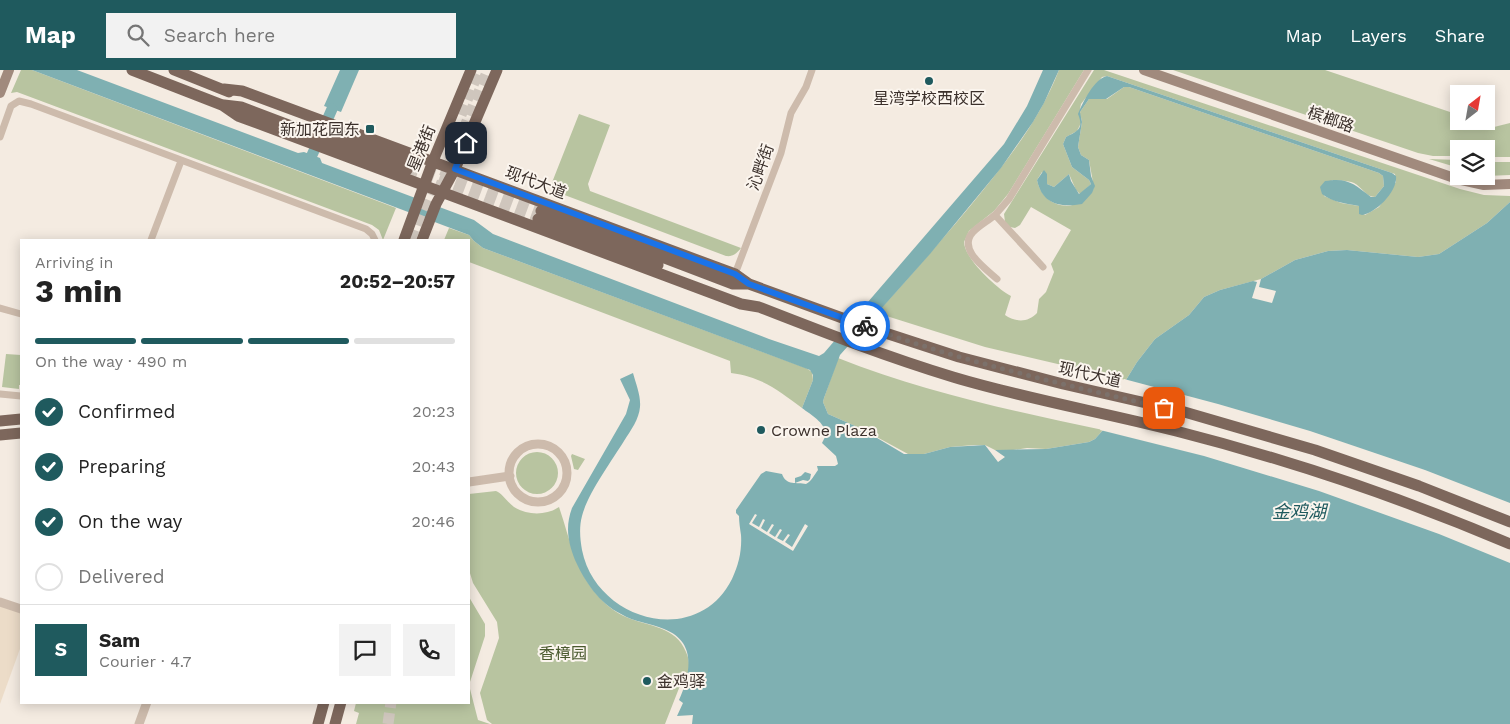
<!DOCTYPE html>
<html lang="en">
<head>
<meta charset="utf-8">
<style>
  :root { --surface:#fff; --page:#f2f2f2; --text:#222; --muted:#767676; --line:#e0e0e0; --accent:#1f5a5e }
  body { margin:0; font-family:"Work Sans","Noto Sans SC",sans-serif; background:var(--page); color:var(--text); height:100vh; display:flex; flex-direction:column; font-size:19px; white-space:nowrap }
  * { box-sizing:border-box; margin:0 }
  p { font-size:16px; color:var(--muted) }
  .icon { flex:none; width:28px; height:28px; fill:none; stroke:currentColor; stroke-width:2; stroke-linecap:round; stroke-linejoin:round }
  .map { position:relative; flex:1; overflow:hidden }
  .panel { position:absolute; left:20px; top:169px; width:450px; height:465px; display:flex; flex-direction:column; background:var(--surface); border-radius:0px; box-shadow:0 2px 12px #0003 }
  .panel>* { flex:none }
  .needle { width:32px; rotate:31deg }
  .tools { position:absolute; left:1450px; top:15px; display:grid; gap:10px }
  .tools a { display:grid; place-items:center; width:45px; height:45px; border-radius:0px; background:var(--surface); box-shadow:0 2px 12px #0003; font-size:25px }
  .pin { position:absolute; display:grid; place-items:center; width:42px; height:42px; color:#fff; margin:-21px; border-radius:10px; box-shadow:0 2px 8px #0006 }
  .courier { position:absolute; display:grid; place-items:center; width:50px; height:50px; margin:-25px; border:4px solid #1a73e8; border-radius:50%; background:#fff; color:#222; box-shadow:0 1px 6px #0007 }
  .overview em { font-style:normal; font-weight:700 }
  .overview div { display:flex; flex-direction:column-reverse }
  .overview { display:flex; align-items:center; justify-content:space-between; height:85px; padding:0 15px }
  h1 { font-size:32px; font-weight:700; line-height:38px }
  .bar { display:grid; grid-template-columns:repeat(4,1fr); gap:8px 5px; align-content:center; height:60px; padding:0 15px }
  .bar i { height:6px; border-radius:4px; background:var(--line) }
  .bar .current { background:var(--accent) }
  .bar p { grid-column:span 4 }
  .line { display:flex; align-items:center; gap:12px; padding:0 15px; border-top:1px solid var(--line) }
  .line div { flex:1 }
  .round { display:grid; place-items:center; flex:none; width:52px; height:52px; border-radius:0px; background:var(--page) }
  ol { padding:0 15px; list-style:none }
  li { display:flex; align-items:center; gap:15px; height:55px }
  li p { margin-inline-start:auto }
  li .icon { padding:5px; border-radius:50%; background:var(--accent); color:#fff; stroke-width:4 }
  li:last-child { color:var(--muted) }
  li i { width:28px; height:28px; border:2px solid var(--line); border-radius:50% }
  header { display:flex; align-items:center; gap:30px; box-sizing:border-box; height:70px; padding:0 25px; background:var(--accent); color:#fff }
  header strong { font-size:24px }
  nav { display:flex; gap:28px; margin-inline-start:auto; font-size:18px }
  .search { width:350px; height:45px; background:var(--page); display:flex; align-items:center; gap:12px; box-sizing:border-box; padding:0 18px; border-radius:0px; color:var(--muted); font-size:19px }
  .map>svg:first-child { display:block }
  .green { fill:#b8c4a0; fill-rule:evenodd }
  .plaza { fill:#ecdcc8 }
  .water { fill:#7fb0b2 }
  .pier { fill:#f4ebe1 }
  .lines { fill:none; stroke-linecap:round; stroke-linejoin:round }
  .river { stroke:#7fb0b2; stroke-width:11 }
  .primary-tunnel { stroke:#cfc6bd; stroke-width:11; stroke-dasharray:11 5.5; stroke-linecap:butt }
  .minor { stroke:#cdbbac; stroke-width:7 }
  .tertiary { stroke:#cdbbac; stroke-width:9 }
  .secondary { stroke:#a18a7d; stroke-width:10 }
  .primary { stroke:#7d675c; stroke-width:11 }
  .done { stroke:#7c716b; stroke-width:5; stroke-dasharray:0 9 }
  .route { stroke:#1a73e8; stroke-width:6 }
  .poi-dot { fill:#1f5a5e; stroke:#fbf5ee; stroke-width:2 }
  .labels { text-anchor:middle; stroke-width:4; stroke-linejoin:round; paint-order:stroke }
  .poi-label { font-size:16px; fill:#3b302b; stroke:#fbf5ee; text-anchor:start }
  .street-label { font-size:16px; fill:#3b302b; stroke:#fbf5ee }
  .park-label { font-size:16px; fill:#4a5a2e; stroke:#fbf5ee }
  .water-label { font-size:18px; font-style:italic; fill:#1f5a5e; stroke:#fbf5ee }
</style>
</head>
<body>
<header>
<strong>Map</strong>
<div class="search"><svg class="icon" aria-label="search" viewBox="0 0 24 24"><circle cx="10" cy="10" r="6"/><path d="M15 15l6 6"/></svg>Search here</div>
<nav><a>Map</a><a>Layers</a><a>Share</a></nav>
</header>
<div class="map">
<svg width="1510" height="654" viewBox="0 0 1510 654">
  <rect width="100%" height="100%" fill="#f4ebe1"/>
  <path class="green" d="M21,0H32L396,138L383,170L379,160L372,155L17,22L11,23Z
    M1059,0H1084L1008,124L994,141L969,161L964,172C964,188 997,219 1011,226L1005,245C1015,252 1028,253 1037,243L1039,229L1046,222L1054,202L1051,194L1071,160L1031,137L1020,155L1015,158L1010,157L1005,152L1004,144L1094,0H1104L1460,119L1484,125L1510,126V132L1487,153L1439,184L1418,187L1347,180L1328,181L1295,190L1261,209L1220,220L1204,227L1189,245L1155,269L1137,292L1126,310L985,277L877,243C914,202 950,161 984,119C1014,82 1042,44 1059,0ZM1107,6L1392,103L1395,104L1396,112L1379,137L1365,145L1359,141V136L1341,133L1324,126L1332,110C1340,111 1347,110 1354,113C1362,117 1366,127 1375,127L1384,116L1383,106L1379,103L1129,17H1124L1107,29H1089L1080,42L1082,52L1078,77L1081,85L1089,90L1094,118C1080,145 1043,140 1037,110L1042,102L1047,107V114L1054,117L1069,104L1076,120L1080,124L1091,114L1089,110L1072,97L1063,74L1066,67L1077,61L1081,53L1080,39L1081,34L1102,7Z
    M1173,0H1325L1459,45V51H1478L1494,57L1510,53V87H1486V79H1459V86H1433L1418,83Z
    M579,44L610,55L588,114L590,121L741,178C737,183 733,187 726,186L554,121L551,115Z
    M1429,89L1459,90V99V98Z
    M1486,92H1510V105L1486,106Z
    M449,158L469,165L474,171L483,178L806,298L812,302L813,310L802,338C778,320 762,307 731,303L730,291L469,192V170H444Z
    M6,284L21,285V315H19V319L2,317Z
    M838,288C924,322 1013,341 1103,360L1095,369L1089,372L1046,379L1027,378L1007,381L995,380L985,375H974L950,377L924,384H908L862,359L828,344L823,332L824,328Z
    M516 403a21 21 0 1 1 42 0a21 21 0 1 1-42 0Z
    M572,384L585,389L578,400L574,399L571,386Z
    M496,421C503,424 507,432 514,437C526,445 546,446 559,437C570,469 575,501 599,527C606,535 616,543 626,547C649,557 676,556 686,582C690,591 690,599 687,608H683L665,654H492L487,650L480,623L499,568L497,552L473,513L469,500V424Z
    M469,527L485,554V566L469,615L478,650L490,654H356L359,643L354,641L356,633L469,632Z"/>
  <path class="plaza" d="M0,535L21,543V576L0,634Z"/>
  <path class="water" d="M32,0H77L298,83L304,82L320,88L322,93L474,150L493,164L769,269L819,286L824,283L1004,74L1027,36L1043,0H1059L1044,33L1033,52L1001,98L930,184L840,285L824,328L823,332L828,344L862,359L904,384H924L950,377L985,375L998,392L1005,387L995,380L1046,379L1089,372L1095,369L1104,359L1126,310L1137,292L1155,269L1189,245L1204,227L1220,220L1253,211L1257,212L1252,228L1272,233L1276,221L1259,217L1261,209L1295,190L1328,181L1347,180L1418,187L1439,184L1487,153L1510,132V654H692L693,645L677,646L683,633L679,630C690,605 698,572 664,559C650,553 634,552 621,544C599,533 585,512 575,490C568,472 565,457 572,438L626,344L630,330L620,309L633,303C636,314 641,326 640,337C639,349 631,360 624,371C611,392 588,423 582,446C579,457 580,469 582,480C596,551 697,579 732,509C739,494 742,480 741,465C740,458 739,452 739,446L736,443V440L761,404L766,401L782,404C786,416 797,412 806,414C812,411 814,405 818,400L817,396H835L838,394L836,386L822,373L826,365C825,352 811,345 802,338L813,310V305L810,300L483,178L474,171L469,165Z
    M340,0H359L341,42L324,36Z
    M1107,6L1392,103L1396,106C1398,121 1376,143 1362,145L1359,144V136C1345,133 1334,133 1322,124L1320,117L1325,111C1348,107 1354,114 1371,127H1375L1384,116L1383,106L1379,103L1129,17H1124L1106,29H1089L1080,42L1082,52L1078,77L1081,85L1089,90L1091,106L1095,116L1092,123L1082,134C1060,138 1042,134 1037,110L1044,100L1047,104V114L1054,117L1069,104L1071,111L1079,124L1091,114L1089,110L1072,97L1063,74L1066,67C1078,61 1084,59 1078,44C1083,32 1094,9 1107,6Z
    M805,402L811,404L810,409L808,411L803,410L795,413V408L801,406Z"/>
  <path class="pier" d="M1124,309L1218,334L1310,361L1425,400L1510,433V493L1439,464L1319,421L1204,386L1100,360Z
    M755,444L757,445L752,453L759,457L763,449L765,450L761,458L767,462L772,454L774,455L769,463L775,467L780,459L782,460L777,468L783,471L788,464L790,465L785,472L792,477L805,454L808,456L793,481L749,454Z"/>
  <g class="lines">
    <path class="river" d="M325,55L332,39
      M312,85L318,72"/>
    <path class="primary-tunnel" d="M461,45L479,0
      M410,92L541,141
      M407,100L538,149
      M438,122L488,0
      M410,170L434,110
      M388,654L391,632"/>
    <path class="minor" d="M0,67L11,36L19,31L31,34L366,159L372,164L375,170
      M995,145C988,151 980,155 973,162C957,179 985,198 997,209
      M151,170L181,91
      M1043,197L995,145L1009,129L1088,0
      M735,204L781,83L791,43L806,17L812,0
      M0,238L21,244
      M0,324L21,326"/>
    <path class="tertiary" d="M509 403a29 29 0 1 1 58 0a29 29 0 1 1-58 0Z
      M469,412L510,406
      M0,532L21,539
      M139,654L147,632"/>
    <path class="secondary" d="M1144,0L1457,109L1484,115L1510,114
      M0,23L9,0"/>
    <path class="primary" d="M132,0L222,35L238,46L741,234L759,237C823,262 887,287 953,307C1026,329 1102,342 1176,361C1290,390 1402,428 1510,474
      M174,0L229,22
      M224,19L242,21L735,204L749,214L867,257L959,287L1063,314L1181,341L1315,380L1419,416L1510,452
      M224,35L241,37L407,100
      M335,63L410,92
      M541,141L733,214H749
      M538,149L658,195
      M404,170L433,91L471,0
      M422,170L436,134L455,99L497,0
      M0,351L21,349
      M0,365L21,363
      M318,654L324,632
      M335,654L341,632"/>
  </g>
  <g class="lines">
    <path class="done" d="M865,256C962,292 1063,314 1164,338"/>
    <path class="route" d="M466,73L455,99L735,204L749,214L865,256"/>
  </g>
  <g class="poi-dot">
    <circle cx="929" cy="11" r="5"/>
    <rect x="365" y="54" width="10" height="10" rx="2.5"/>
    <circle cx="761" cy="360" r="5"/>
    <circle cx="647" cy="611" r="5"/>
  </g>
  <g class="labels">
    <g class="poi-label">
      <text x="929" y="34" text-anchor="middle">星湾学校西校区</text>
      <text x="360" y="65" text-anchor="end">新加花园东</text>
      <text x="771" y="366">Crowne Plaza</text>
      <text x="657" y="617">金鸡驿</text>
    </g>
    <g class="street-label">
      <text transform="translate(1331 49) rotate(19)" y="6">槟榔路</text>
      <text transform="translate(421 78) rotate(-68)" y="6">星港街</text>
      <text transform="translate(760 97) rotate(-70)" y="6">沁畔街</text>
      <text transform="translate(536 112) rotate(21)" y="6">现代大道</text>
      <text transform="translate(1090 304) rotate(13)" y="6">现代大道</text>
    </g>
    <g class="park-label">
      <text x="563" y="589">香樟园</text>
    </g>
    <g class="water-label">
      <text x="1299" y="448">金鸡湖</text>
    </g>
  </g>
</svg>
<div class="tools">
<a><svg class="needle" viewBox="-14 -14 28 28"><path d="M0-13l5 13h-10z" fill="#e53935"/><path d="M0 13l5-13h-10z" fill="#767676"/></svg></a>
<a><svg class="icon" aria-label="layers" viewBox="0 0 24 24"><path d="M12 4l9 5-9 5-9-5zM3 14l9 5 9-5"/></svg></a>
</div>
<div class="pin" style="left:1164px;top:338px;background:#ea580c"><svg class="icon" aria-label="bag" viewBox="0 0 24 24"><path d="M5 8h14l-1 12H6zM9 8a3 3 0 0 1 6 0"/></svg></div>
<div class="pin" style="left:466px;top:73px;background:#1f2937"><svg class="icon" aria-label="home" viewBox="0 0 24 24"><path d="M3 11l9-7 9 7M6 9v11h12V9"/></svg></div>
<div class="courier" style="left:865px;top:256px"><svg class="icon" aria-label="bike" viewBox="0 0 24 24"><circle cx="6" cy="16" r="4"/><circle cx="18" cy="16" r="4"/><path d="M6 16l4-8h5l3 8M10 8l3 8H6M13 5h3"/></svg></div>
<section class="panel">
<div class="overview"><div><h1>3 min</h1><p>Arriving in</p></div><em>20:52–20:57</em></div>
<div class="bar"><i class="current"></i><i class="current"></i><i class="current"></i><i></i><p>On the way · 490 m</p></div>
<ol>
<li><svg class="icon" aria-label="check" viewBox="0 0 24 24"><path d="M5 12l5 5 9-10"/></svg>Confirmed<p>20:23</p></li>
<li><svg class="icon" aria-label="check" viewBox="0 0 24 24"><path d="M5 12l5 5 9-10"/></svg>Preparing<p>20:43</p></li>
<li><svg class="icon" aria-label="check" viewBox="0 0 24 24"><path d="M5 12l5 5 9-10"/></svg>On the way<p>20:46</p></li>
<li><i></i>Delivered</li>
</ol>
<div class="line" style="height:90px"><b class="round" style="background:var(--accent);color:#fff">S</b><div><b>Sam</b><p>Courier · 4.7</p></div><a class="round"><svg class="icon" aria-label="chat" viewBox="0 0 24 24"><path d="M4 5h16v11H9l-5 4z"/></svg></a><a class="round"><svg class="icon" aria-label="phone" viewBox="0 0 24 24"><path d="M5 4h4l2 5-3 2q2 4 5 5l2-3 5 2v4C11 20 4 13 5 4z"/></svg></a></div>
</section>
</div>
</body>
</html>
